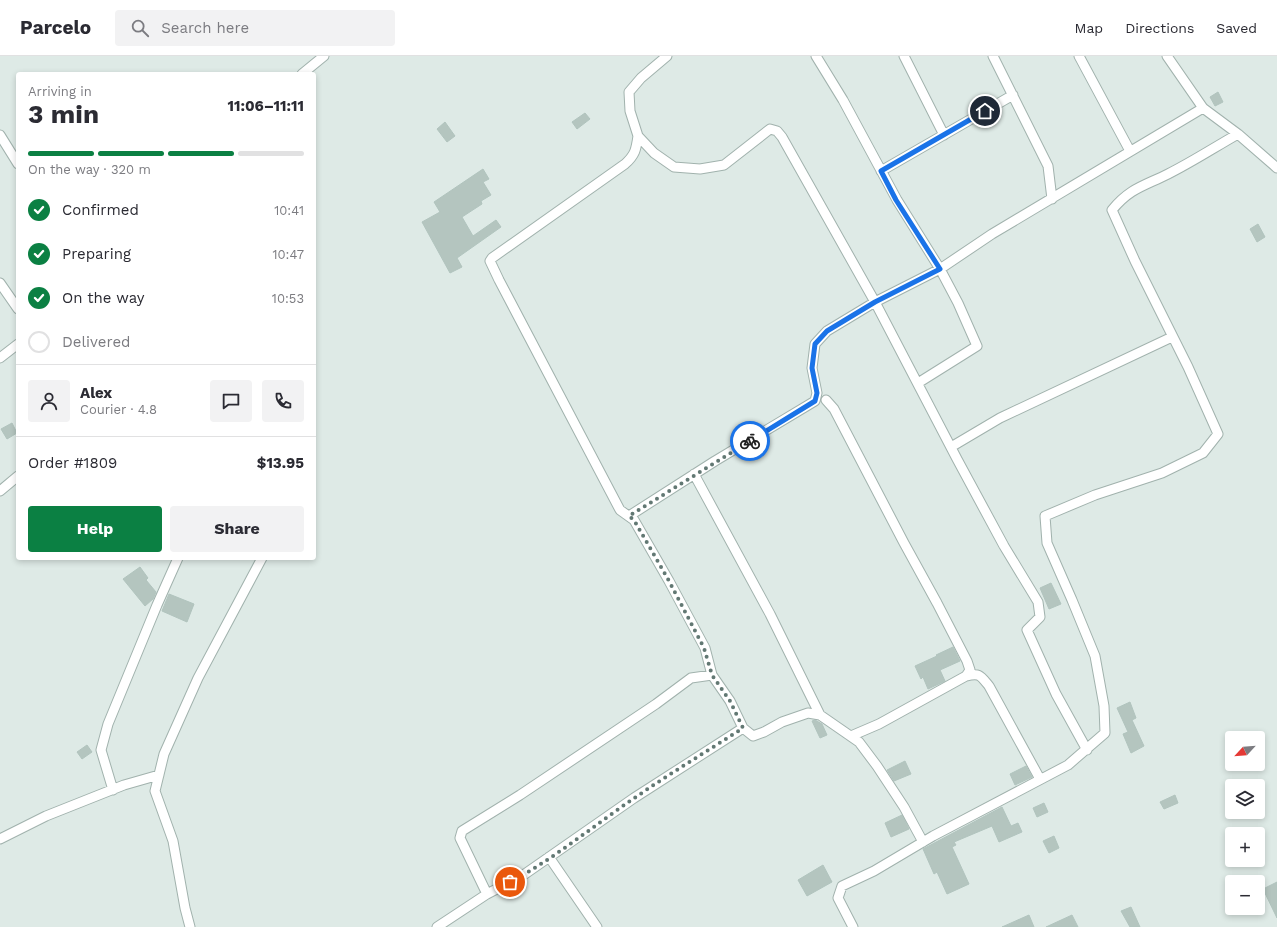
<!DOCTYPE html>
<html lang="en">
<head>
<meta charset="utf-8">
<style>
  :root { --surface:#fff; --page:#f2f2f3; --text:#2b2b33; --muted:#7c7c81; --line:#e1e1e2; --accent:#0b8043 }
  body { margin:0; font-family:"Work Sans",sans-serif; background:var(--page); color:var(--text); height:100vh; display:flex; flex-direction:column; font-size:15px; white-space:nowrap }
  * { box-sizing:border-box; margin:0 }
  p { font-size:13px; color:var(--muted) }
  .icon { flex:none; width:22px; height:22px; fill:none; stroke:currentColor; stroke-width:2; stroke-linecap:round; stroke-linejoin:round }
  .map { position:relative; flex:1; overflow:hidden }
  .side { position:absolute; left:16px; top:16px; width:300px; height:488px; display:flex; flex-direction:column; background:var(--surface); border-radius:4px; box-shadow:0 2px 6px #0003 }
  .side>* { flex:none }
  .needle { width:26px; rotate:244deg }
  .fabs { position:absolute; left:1225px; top:675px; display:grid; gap:8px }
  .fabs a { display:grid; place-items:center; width:40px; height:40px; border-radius:4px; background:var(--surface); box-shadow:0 2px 6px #0003; font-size:20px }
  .pin { position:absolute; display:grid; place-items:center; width:34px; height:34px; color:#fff; margin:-17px; border:2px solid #fff; border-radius:50%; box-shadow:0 1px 4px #0007 }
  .courier { position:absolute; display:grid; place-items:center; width:40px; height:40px; margin:-20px; border:3px solid #1a73e8; border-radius:50%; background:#fff; color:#222; box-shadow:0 1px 5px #0007 }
  .overview em { font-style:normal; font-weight:700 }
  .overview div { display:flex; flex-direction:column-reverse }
  .overview { display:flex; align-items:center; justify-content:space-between; height:68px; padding:0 12px }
  h1 { font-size:26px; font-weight:700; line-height:30px }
  .bar { display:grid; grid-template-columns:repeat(4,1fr); gap:6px 4px; align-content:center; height:48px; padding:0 12px }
  .bar i { height:5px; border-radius:3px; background:var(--line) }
  .bar .active { background:var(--accent) }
  .bar p { grid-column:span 4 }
  .line { display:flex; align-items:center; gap:10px; padding:0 12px; border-top:1px solid var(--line) }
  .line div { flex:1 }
  .round { display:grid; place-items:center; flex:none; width:42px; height:42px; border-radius:4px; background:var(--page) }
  ol { padding:0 12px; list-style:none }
  li { display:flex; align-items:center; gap:12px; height:44px }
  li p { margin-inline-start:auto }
  li .icon { padding:4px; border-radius:50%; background:var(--accent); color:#fff; stroke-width:4 }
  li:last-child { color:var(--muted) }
  li i { width:22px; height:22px; border:2px solid var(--line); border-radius:50% }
  .action { display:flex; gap:8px; margin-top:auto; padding:8px 12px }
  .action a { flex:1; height:46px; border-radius:4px; background:var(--accent); color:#fff; font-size:16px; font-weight:700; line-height:46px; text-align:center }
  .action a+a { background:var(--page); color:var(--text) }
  header { display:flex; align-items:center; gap:24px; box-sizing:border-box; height:56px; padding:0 20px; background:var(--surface); border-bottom:1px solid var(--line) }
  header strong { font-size:19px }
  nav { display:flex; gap:22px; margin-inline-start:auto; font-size:14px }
  .search { width:280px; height:36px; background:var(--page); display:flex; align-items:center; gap:10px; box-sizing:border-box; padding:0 14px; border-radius:4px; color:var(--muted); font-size:15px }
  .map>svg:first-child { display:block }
  .building { fill:#b4c5bf; stroke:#b1c4be }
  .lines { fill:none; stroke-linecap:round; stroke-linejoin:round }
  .minor-casing { stroke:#a1b2ad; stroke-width:11 }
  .minor { stroke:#fff; stroke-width:9 }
  .done { stroke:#627873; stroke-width:4; stroke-dasharray:0 7.2 }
  .route { stroke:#1a73e8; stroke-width:5 }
</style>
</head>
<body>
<header>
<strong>Parcelo</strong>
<div class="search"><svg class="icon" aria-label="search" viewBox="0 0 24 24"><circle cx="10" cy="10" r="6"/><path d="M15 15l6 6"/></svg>Search here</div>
<nav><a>Map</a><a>Directions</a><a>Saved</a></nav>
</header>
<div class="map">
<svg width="1277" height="871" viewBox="0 0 1277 871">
  <rect width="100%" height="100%" fill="#deeae6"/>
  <path class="building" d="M1218,36L1223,46L1215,50L1210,41Z
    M585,57L590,63L577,73L572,66Z
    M445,66L455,80L447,86L437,73Z
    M483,113L489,123L483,126L491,139L481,145L482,148L462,161L473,180L496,164L501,171L457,202L462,211L450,217L422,166L440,156L434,146Z
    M1258,168L1265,181L1257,186L1250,173Z
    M12,367L17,377L7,383L1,373Z
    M140,511L148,522L146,524L156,536L153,543L145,550L123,523Z
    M1051,527L1061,548L1049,553L1040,532Z
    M169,538L194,548L187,566L162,555Z
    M953,591L960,605L940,614L945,625L928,633L923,621L921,623L915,610L937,600L936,599Z
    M1130,646L1136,662L1132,664L1144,690L1131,697L1123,678L1128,676L1117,652Z
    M815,664L822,668L827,679L820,682L812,665Z
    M87,689L92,696L82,703L77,696Z
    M905,705L911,718L894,725L887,714Z
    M1026,710L1032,721L1015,729L1010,718Z
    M1175,739L1178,747L1164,753L1160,746Z
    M1044,747L1048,756L1037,761L1033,752Z
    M1002,751L1011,770L1018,767L1022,776L999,786L992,770L954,786L956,789L952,791L969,828L947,838L937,816L934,818L923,793Z
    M902,759L909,773L891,781L885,767Z
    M1054,780L1059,792L1049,797L1043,785Z
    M823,809L832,826L807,840L798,824Z
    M1277,826V862L1263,833Z
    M1131,851L1140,871H1130L1121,855Z
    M1029,859L1034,871H1002Z
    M1072,859L1078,871H1046Z"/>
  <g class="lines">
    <g class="minor-casing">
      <path id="minor" d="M667,0L641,22L629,36L630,55L638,80L654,97L674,111L700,113L724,109L770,73L777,75L782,81L875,246L957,403L1004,490L1038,546L1040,561L1027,574L1056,638L1087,694
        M816,0L843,44L897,144L940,213L958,247L977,290L918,327
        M904,0L944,79
        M993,0L1048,110L1052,143
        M1079,0L1130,95
        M1167,0L1203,52L1238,78L1277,112
        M302,18L324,0
        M0,79L18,108
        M638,80C636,94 635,99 625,108L492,202L490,205L499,224L620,454L634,464L669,525L705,592L712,619
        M881,115L1013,39
        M0,227L18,253
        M0,302L18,288
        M826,344L834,353L904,487L937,547L967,605L970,614L966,620
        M951,391L1000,362L1172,281
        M694,418L770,558L820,659
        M0,435L18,420
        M629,460L715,405L815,345L817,337L812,312L815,288L827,275L875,246L940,213L992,178L1203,52
        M851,680L879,668L966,620C980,617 980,619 989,630L1040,723
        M113,734L101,694L108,668L157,549L178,502
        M0,783L46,760L124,729L159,719
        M549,801L597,871
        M487,838L522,820L634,742L743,672
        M190,871L185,852L173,785L155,735L164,698L198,622L262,502
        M437,871L487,838L460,782L462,775L520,739L656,648L691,622L712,619L730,645L743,672L753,680L764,676L782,666L808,657L820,659L859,686L877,710L904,751L923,786
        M853,871L838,842L842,830L874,815L933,780L1068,709L1105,677L1104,650L1095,600L1072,544L1047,487L1045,460L1095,439L1162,417L1203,397L1218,378L1188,311L1135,205L1112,154C1130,132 1144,130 1168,118C1192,106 1215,91 1238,78"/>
    </g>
    <use href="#minor" class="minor"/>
  </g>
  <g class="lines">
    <path class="done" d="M510,826C554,803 593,770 633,743C669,718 706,696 743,672L730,645L712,619L704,592L669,525L634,464L629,460L750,385"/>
    <path class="route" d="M750,385L815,345L817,337L812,312L815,288L827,275L875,246L940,213L896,144L881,115L985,55"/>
  </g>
</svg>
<div class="fabs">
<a><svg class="needle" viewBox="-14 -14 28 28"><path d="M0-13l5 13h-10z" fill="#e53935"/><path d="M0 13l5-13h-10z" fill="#7c7c81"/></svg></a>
<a><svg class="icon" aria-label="layers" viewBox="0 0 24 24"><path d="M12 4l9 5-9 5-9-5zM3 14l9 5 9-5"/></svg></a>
<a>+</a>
<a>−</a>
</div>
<div class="pin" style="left:510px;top:826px;background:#ea580c"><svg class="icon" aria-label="bag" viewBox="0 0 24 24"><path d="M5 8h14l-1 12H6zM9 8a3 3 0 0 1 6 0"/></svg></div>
<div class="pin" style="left:985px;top:55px;background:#1f2937"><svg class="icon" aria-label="home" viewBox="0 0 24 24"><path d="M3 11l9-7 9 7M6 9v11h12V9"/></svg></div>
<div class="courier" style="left:750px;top:385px"><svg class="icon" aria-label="bike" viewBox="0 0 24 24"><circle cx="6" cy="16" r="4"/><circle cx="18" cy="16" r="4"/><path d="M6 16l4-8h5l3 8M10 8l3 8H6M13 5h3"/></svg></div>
<section class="side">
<div class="overview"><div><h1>3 min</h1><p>Arriving in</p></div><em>11:06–11:11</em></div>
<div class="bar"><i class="active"></i><i class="active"></i><i class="active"></i><i></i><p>On the way · 320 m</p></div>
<ol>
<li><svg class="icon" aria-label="check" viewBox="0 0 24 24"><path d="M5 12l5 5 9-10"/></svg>Confirmed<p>10:41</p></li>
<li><svg class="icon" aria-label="check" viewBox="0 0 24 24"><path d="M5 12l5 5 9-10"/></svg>Preparing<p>10:47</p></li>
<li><svg class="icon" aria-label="check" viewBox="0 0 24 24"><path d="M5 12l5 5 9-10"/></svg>On the way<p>10:53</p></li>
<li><i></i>Delivered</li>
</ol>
<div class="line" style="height:72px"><a class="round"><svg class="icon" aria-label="person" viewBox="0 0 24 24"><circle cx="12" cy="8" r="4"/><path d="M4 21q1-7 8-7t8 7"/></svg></a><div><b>Alex</b><p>Courier · 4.8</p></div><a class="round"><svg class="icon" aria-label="chat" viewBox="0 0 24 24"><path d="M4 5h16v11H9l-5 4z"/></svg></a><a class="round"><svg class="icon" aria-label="phone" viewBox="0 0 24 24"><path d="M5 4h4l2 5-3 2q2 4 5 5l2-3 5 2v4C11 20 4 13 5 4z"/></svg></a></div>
<div class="line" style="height:52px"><div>Order #1809</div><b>$13.95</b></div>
<div class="action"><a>Help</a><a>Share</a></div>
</section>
</div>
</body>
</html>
